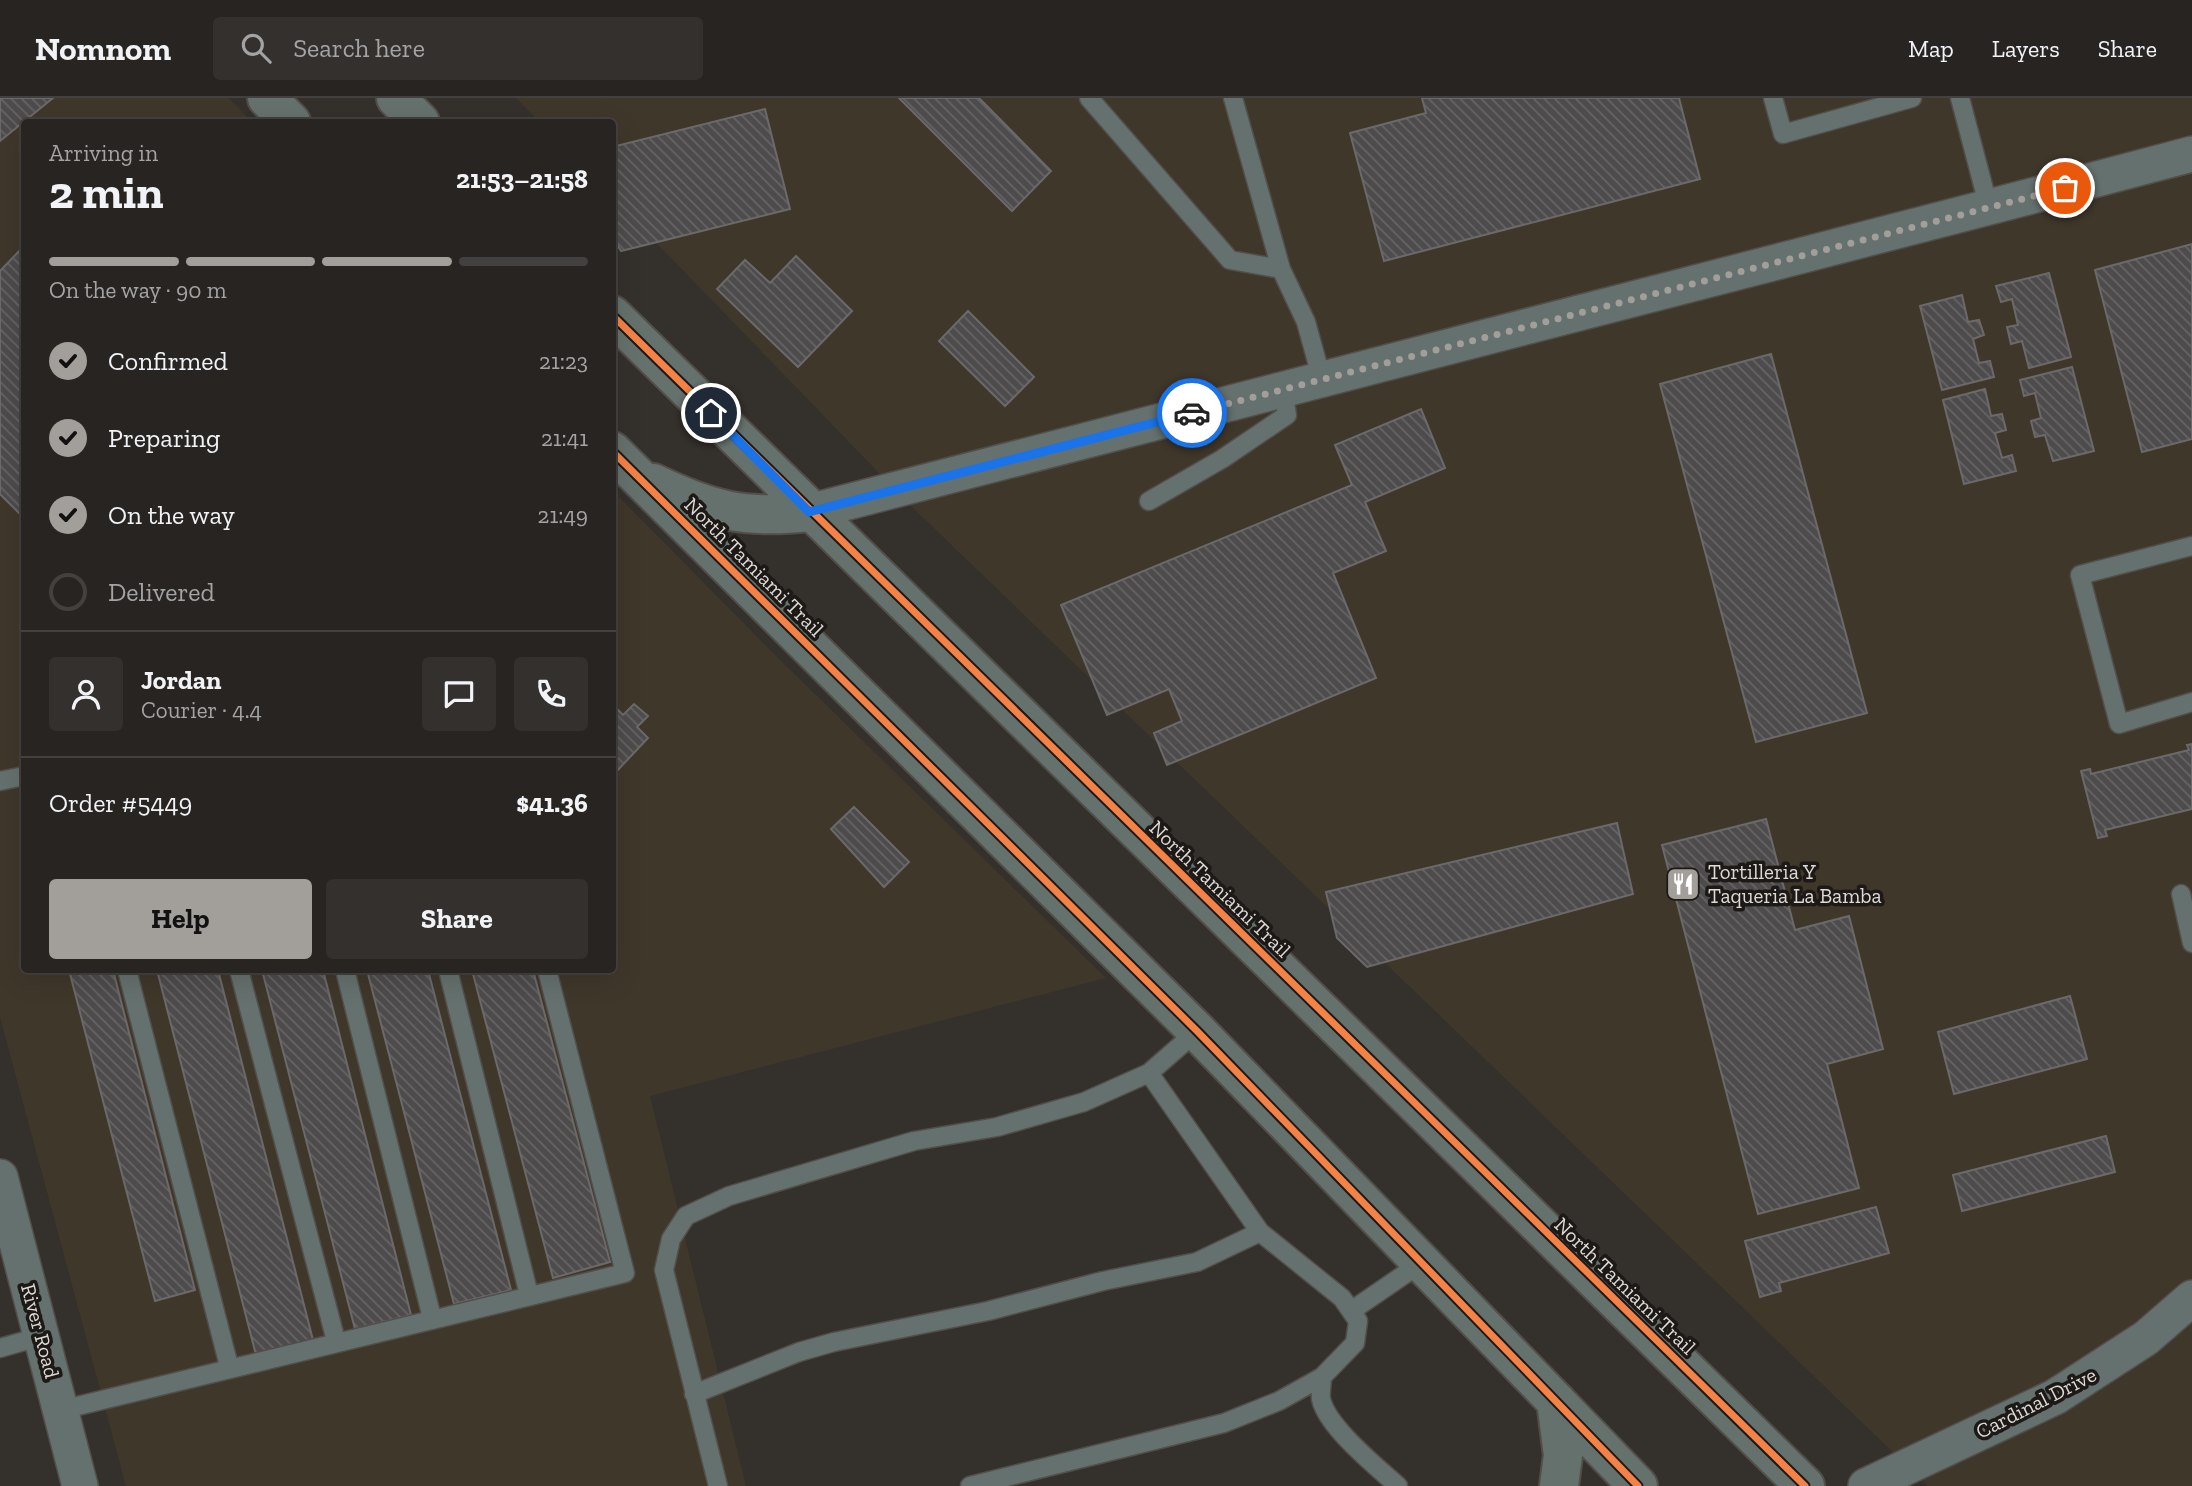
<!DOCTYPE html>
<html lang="en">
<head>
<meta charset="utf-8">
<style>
  :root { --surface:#272421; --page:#33302e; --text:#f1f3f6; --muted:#a4a4a5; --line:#43413f; --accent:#a29e9a }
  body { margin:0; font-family:"Zilla Slab",serif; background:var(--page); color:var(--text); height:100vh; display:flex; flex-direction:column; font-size:26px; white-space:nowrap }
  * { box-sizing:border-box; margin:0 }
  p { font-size:23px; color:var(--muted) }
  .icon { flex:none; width:38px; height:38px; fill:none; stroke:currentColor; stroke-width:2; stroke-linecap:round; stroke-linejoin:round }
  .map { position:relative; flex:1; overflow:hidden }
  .sheet { position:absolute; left:21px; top:21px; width:595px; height:854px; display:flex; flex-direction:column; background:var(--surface); border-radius:7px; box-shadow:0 7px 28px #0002,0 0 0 2px var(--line) }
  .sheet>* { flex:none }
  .pin { position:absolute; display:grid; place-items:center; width:60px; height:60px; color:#fff; margin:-30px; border:4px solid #fff; border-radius:50%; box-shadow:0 2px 7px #0007 }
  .courier { position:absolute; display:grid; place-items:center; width:70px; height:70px; margin:-35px; border:5px solid #1a73e8; border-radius:50%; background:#fff; color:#222; box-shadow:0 2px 9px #0007 }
  .summary em { font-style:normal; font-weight:700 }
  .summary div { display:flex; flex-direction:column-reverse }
  .summary { display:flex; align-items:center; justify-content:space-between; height:119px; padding:0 28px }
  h1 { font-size:46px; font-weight:700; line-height:52px }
  .bar { display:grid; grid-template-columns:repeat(4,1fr); gap:10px 7px; align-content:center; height:84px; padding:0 28px }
  .bar i { height:9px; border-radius:5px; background:var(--line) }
  .bar .active { background:var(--accent) }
  .bar p { grid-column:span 4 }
  .line { display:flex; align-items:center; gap:18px; padding:0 28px; border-top:2px solid var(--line) }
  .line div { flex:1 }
  .round { display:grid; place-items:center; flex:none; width:74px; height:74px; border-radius:7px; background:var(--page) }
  ol { padding:0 28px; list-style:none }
  li { display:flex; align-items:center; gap:21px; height:77px }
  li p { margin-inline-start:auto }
  li .icon { padding:7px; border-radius:50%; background:var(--accent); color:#111; stroke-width:4 }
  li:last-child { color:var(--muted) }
  li i { width:38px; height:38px; border:4px solid var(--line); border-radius:50% }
  .cta { display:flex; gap:14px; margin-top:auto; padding:14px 28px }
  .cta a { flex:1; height:80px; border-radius:7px; background:var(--accent); color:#111; font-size:28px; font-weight:700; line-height:80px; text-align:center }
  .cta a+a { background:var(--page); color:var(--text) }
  header { display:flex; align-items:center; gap:42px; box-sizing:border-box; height:98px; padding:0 35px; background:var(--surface); border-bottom:2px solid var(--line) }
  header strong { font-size:33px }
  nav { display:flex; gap:38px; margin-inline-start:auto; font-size:24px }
  .search { width:490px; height:63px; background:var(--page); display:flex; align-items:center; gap:18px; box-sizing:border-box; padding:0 24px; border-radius:7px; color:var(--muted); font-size:26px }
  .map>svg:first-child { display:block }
  .built { fill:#40372b }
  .building { fill:url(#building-back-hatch); stroke:#6b696a; stroke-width:2 }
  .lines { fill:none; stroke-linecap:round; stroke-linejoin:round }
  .lane-casing { stroke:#524f4b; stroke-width:21 }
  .street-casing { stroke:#524f4b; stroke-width:38 }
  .primary-casing { stroke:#524f4b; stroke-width:42 }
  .lane { stroke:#65716e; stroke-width:18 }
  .street { stroke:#65716e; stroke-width:35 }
  .primary { stroke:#65716d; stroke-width:38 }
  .cycleway-casing { stroke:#1c1916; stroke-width:11 }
  .cycleway { stroke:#f48246; stroke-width:7 }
  .done { stroke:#a29e9a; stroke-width:7; stroke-dasharray:0 12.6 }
  .route { stroke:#1a73e8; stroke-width:9 }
  .labels { text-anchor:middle; stroke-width:7; stroke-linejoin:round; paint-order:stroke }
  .street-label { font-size:21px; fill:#dedad6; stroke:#1c1916 }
  .poi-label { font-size:21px; fill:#dedad6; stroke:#1c1916; text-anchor:start }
</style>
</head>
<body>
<header>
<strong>Nomnom</strong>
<div class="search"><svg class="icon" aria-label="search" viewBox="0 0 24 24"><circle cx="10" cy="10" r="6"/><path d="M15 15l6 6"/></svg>Search here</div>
<nav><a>Map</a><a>Layers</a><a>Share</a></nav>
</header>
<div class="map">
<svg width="2192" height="1388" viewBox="0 0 2192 1388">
  <defs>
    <pattern id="building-back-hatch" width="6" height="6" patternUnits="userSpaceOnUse" patternTransform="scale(1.75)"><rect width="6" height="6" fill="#4d4b4b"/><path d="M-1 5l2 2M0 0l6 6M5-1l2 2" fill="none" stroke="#666464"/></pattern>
  </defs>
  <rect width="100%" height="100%" fill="#34302c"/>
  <path class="built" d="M0,0H229L252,24H24V872H612L613,393L778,560L1106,880L650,998L746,1388H126L0,919Z
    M516,0H2192V1388H1928L910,407L613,100L612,24H540Z"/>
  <path class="building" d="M0,0H53L0,43Z
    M899,0H979L1051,73L1012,113Z
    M1422,0H1679L1700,81L1384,163L1350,35L1426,15Z
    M765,11L790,111L621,153L612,138V49Z
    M2192,146V341L2142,354L2095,172Z
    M24,148V420L0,396V173Z
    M796,158L852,213L798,269L717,191L745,162L770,185Z
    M2049,175L2071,259L2029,270L2022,243L2011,246L2007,229L2018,227L2012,201L2001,204L1996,188Z
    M1962,197L1968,224L1979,222L1984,237L1973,241L1979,265L1990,263L1994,279L1942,292L1920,208Z
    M968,213L1034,279L1005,308L939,243Z
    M1771,256L1867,615L1756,644L1660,286Z
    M2072,269L2094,353L2053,363L2045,337L2035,339L2031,323L2041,320L2035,295L2024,298L2020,282Z
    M1985,291L1991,318L2002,316L2006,332L1995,335L2002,360L2012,357L2016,373L1964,386L1943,302Z
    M1421,311L1445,370L1365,404L1386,453L1333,475L1376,580L1167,667L1154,635L1182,623L1169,591L1107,617L1061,507L1352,387L1335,347Z
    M612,606L623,617L634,606L648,618L637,629L648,640L615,675Z
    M2192,646V711L2105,732L2107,738L2098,740L2081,673L2090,671L2091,676L2189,652L2187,647Z
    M854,709L909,764L884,789L831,731Z
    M1766,721L1795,832L1849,818L1883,951L1827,966L1859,1090L1758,1116L1662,747Z
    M1617,725L1633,796L1367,869L1337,840L1326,794Z
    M69,872H113L195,1192L155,1203Z
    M157,872H218L313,1242L256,1257Z
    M262,872H323L411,1217L355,1231Z
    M367,872H428L511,1192L454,1206Z
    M472,872H533L610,1164L553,1180Z
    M2070,898L2087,961L1954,996L1938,934Z
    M2106,1038L2115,1074L1962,1113L1953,1077Z
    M1876,1109L1889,1155L1779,1185L1781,1193L1760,1199L1745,1143Z"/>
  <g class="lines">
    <g class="lane-casing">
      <path id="lane" d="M1089,0L1230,162L1281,171
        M1233,0L1281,171L1306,224L1322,282
        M1773,0L1783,36L1912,0
        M1960,0L1989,110
        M1149,403L1222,361L1287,317L1283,291
        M2192,448L2080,477L2119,626L2192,604
        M0,683L24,678
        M2181,796L2192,845
        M127,872L229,1268
        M239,872L336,1243
        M345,872L432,1220
        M448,872L529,1197
        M1351,1213L1421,1165
        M0,1250L42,1238
        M1322,1279C1322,1285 1320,1295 1321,1301C1327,1329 1377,1369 1398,1388
        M694,1296L799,1254L834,1244L988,1213L1103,1183L1197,1164L1260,1134
        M61,1312L625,1175L547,872
        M718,1388L664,1172L671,1141L686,1118L729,1098L914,1043L997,1029L1084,1004L1149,975L1197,933
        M970,1388L1224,1325L1279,1303L1322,1279L1355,1245L1358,1223L1342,1200L1260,1134L1149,975"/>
    </g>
    <g class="street-casing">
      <path id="street" d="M809,414C1270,292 1732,178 2192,56
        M0,1079L80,1388
        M1866,1388L2055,1299L2146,1240L2192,1200"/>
    </g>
    <g class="primary-casing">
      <path id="primary" d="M267,0L291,24
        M396,0L420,24
        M612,217L1805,1388
        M612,353L1197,933L1638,1388
        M653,385C712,413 744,421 809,414
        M1556,1303L1563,1357L1559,1388"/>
    </g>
    <use href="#lane" class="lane"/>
    <use href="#street" class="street"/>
    <use href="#primary" class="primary"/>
    <g class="cycleway-casing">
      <path id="cycleway" d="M612,217L1805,1388
        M612,353L1197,933L1638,1388"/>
    </g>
    <use href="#cycleway" class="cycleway"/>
  </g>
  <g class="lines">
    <path class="done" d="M1192,315L2065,90"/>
    <path class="route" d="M711,315L809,414L1192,315"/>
  </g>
  <defs>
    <g id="restaurant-square" transform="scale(1.75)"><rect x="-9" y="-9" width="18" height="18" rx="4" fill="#a29e9a" stroke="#1c1916"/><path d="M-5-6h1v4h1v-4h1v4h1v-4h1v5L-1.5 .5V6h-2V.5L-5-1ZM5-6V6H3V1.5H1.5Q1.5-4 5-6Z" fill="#fff"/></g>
  </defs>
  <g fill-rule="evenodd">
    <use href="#restaurant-square" x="1683" y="786"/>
  </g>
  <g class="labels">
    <g class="street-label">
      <text transform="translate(754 469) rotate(45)" y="7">North Tamiami Trail</text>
      <text transform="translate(1220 791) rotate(44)" y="7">North Tamiami Trail</text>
      <text transform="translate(1625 1188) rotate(44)" y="7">North Tamiami Trail</text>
      <text transform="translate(40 1233) rotate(75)" y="7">River Road</text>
      <text transform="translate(2036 1305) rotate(-27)" y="7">Cardinal Drive</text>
    </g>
    <g class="poi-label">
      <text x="1708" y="781">Tortilleria Y<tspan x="1708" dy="24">Taqueria La Bamba</tspan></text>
    </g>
  </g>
</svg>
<div class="pin" style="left:2065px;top:90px;background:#ea580c"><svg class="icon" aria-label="bag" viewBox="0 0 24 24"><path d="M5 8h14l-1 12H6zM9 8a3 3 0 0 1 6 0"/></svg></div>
<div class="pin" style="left:711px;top:315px;background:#1f2937"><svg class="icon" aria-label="home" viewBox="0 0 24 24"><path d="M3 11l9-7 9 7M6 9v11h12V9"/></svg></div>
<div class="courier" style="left:1192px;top:315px"><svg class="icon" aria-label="car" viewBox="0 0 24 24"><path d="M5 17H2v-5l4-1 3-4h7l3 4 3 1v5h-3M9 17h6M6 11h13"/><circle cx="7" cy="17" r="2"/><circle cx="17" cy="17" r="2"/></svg></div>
<section class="sheet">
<div class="summary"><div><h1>2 min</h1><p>Arriving in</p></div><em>21:53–21:58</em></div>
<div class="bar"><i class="active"></i><i class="active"></i><i class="active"></i><i></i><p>On the way · 90 m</p></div>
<ol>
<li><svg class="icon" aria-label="check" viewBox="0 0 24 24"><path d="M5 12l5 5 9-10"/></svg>Confirmed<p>21:23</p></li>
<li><svg class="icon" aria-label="check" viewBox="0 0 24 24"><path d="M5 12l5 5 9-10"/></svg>Preparing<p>21:41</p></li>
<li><svg class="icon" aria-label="check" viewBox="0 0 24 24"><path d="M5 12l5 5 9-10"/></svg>On the way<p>21:49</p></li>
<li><i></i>Delivered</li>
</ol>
<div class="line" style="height:126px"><a class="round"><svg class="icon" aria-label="person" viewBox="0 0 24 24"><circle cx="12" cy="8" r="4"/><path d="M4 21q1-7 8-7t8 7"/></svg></a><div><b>Jordan</b><p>Courier · 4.4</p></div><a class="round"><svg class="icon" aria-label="chat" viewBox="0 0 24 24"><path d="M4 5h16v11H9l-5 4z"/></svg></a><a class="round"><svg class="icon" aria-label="phone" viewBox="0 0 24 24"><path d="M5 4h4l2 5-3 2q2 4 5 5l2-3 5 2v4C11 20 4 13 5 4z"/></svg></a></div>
<div class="line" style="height:91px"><div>Order #5449</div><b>$41.36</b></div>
<div class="cta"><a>Help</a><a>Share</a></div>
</section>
</div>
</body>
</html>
